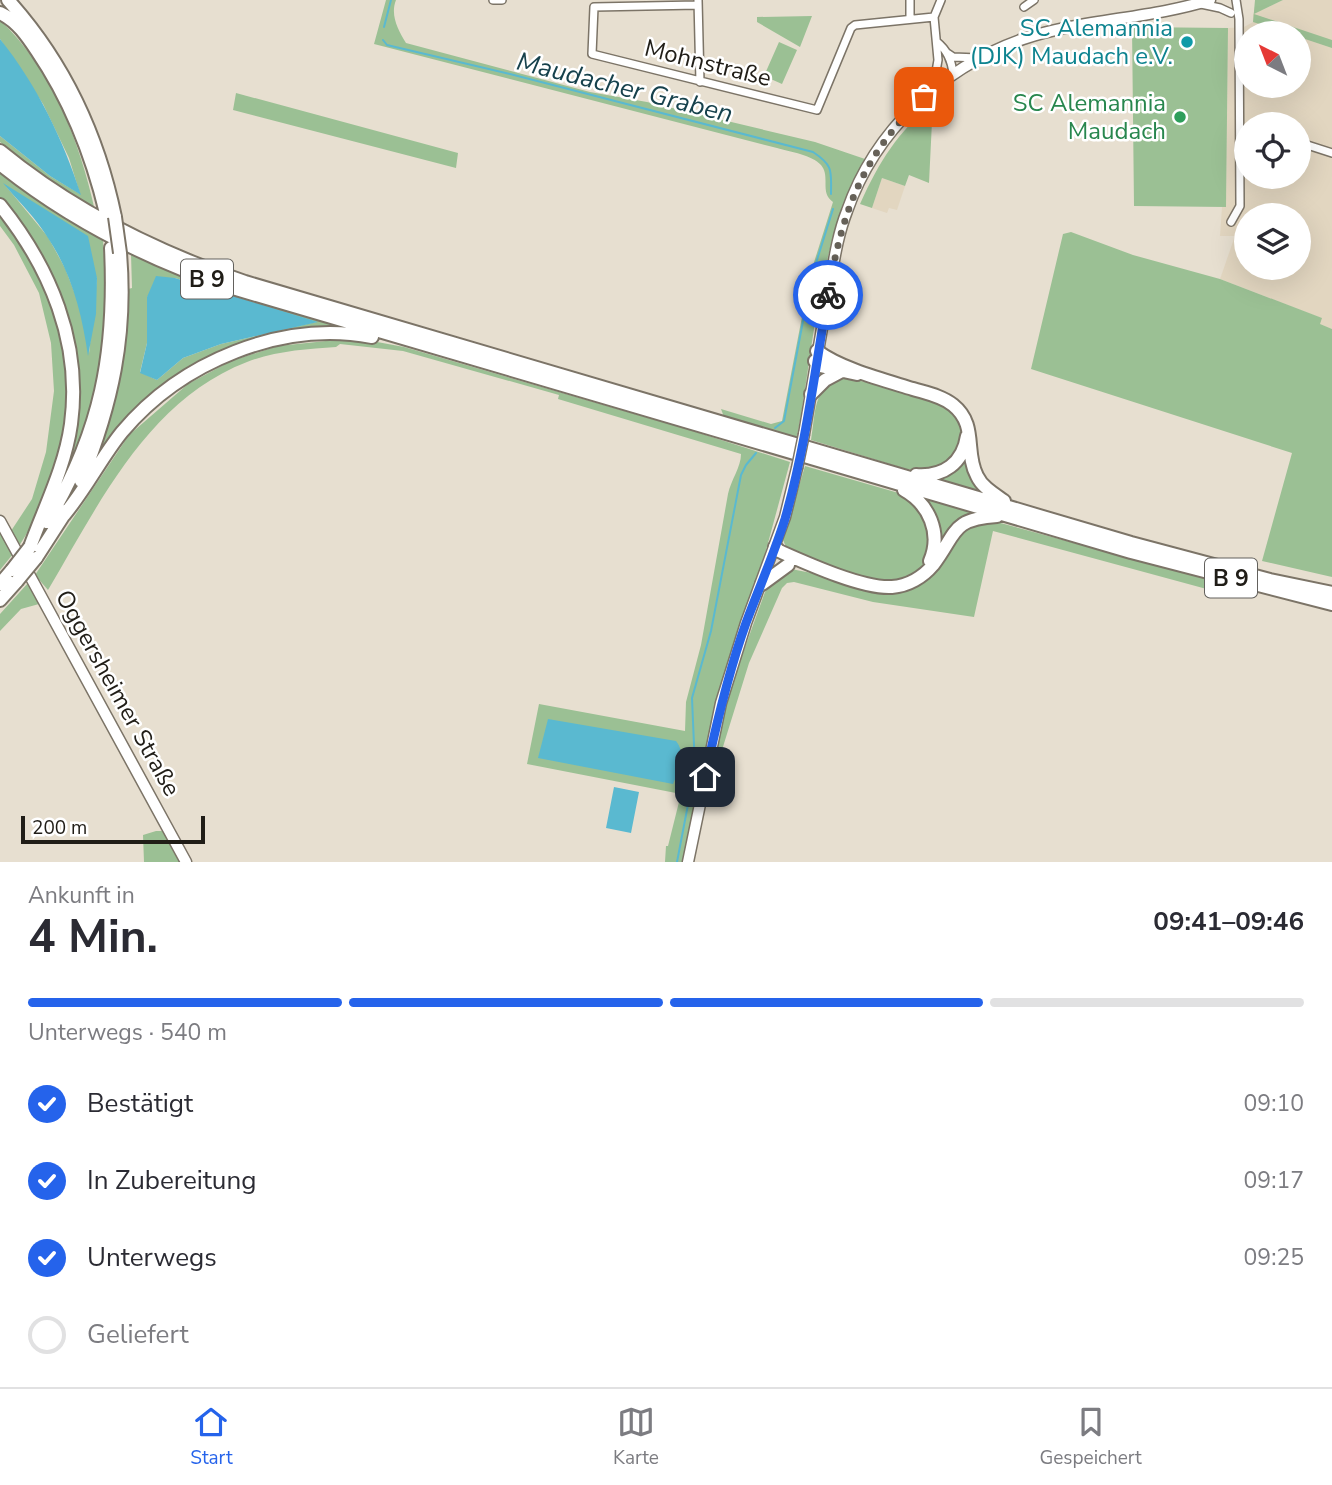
<!DOCTYPE html>
<html lang="de">
<head>
<meta charset="utf-8">
<style>
  :root { --surface:#fff; --page:#f7f7f7; --text:#2b2b33; --muted:#7c7c81; --line:#e1e1e2; --accent:#2563eb }
  body { margin:0; font-family:"Nunito Sans",sans-serif; background:var(--page); color:var(--text); height:100vh; display:flex; flex-direction:column; font-size:26px; white-space:nowrap }
  * { box-sizing:border-box; margin:0 }
  p { font-size:23px; color:var(--muted) }
  .icon { flex:none; width:38px; height:38px; fill:none; stroke:currentColor; stroke-width:2; stroke-linecap:round; stroke-linejoin:round }
  .map { position:relative; height:862px; overflow:hidden }
  .side { display:flex; flex-direction:column; background:var(--surface); flex:1 }
  .side>* { flex:none }
  .needle { width:46px; rotate:318deg }
  .fabs { position:absolute; left:1234px; top:21px; display:grid; gap:14px }
  .fabs a { display:grid; place-items:center; width:77px; height:77px; border-radius:50%; background:var(--surface); box-shadow:0 7px 28px #0002; font-size:35px }
  .scale { position:absolute; left:21px; bottom:18px; width:184px; box-sizing:border-box; padding-left:7px; border:4px solid #201d17; border-top:0; font-size:19px; line-height:24px; white-space:nowrap; color:#201d17; -webkit-text-stroke:5px #fff; paint-order:stroke }
  .pin { position:absolute; display:grid; place-items:center; width:60px; height:60px; color:#fff; margin:-30px; border-radius:14px; box-shadow:0 4px 10px #0006 }
  .courier { position:absolute; display:grid; place-items:center; width:70px; height:70px; margin:-35px; border:5px solid #2563eb; border-radius:50%; background:#fff; color:#222; box-shadow:0 2px 9px #0007 }
  .headline em { font-style:normal; font-weight:700 }
  .headline div { display:flex; flex-direction:column-reverse }
  .headline { display:flex; align-items:center; justify-content:space-between; height:119px; padding:0 28px }
  h1 { font-size:46px; font-weight:700; line-height:52px }
  .bar { display:grid; grid-template-columns:repeat(4,1fr); gap:10px 7px; align-content:center; height:84px; padding:0 28px }
  .bar i { height:9px; border-radius:5px; background:var(--line) }
  .bar .selected { background:var(--accent) }
  .bar p { grid-column:span 4 }
  ol { padding:0 28px; list-style:none }
  li { display:flex; align-items:center; gap:21px; height:77px }
  li p { margin-inline-start:auto }
  li .icon { padding:7px; border-radius:50%; background:var(--accent); color:#fff; stroke-width:4 }
  li:last-child { color:var(--muted) }
  li i { width:38px; height:38px; border:4px solid var(--line); border-radius:50% }
  .dock { display:flex; justify-content:space-around; align-items:center; height:98px; border-top:2px solid var(--line); background:var(--surface); font-size:19px; color:var(--muted) }
  .dock a { display:grid; justify-items:center; gap:4px }
  .dock .selected { color:var(--accent) }
  .map>svg:first-child { display:block }
  .built { fill:#e2d6c0; fill-rule:evenodd }
  .green { fill:#9bc094; fill-rule:evenodd }
  .water { fill:#5ab9d0 }
  .lines { fill:none; stroke-linecap:round; stroke-linejoin:round }
  .stream { stroke:#5ab9d0; stroke-width:2 }
  .street-casing { stroke:#7c7467; stroke-width:10 }
  .secondary-casing { stroke:#7c7467; stroke-width:13 }
  .highway-casing { stroke:#7c7467; stroke-width:16 }
  .street { stroke:#fff; stroke-width:7 }
  .secondary { stroke:#fff; stroke-width:10 }
  .highway { stroke:#fff; stroke-width:12 }
  .secondary-bridge-casing { stroke:#7c7467; stroke-width:13; stroke-linecap:butt }
  .highway-bridge-casing { stroke:#7c7467; stroke-width:16; stroke-linecap:butt }
  .secondary-bridge { stroke:#fff; stroke-width:10 }
  .highway-bridge { stroke:#fff; stroke-width:12 }
  .done { stroke:#666158; stroke-width:7; stroke-dasharray:0 12.6 }
  .route { stroke:#2563eb; stroke-width:9 }
  .culture-dot { fill:#0f9aa8; stroke:#fff; stroke-width:2.5 }
  .leisure-dot { fill:#2e9e5b; stroke:#fff; stroke-width:2.5 }
  .labels { text-anchor:middle; stroke-width:5; stroke-linejoin:round; paint-order:stroke }
  .shield { fill:#fff; stroke:#63615d; stroke-width:2 }
  .shield-label { font-size:23px; font-weight:bold; fill:#201d17 }
  .culture-label { font-size:24px; fill:#0d838f; stroke:#fff; text-anchor:end }
  .street-label { font-size:24px; fill:#201d17; stroke:#fff }
  .leisure-label { font-size:24px; fill:#27864d; stroke:#fff; text-anchor:end }
  .water-label { font-size:26px; font-style:italic; fill:#16414c; stroke:#fff }
</style>
</head>
<body>
<div class="map">
<svg width="1332" height="862" viewBox="0 0 1332 862">
  <rect width="100%" height="100%" fill="#e7dfd0"/>
  <path class="built" d="M1283,0H1332V329L1319,324L1321,318L1220,279L1235,236H1220L1222,207L1226,206L1228,28L1244,27L1253,22V14ZM1246,33H1298V86H1246ZM1246,124H1298V177H1246ZM1246,215H1298V268H1246Z
    M882,178L905,186L897,210L889,208L887,213L872,208Z"/>
  <path class="green" d="M386,0H396C390,15 398,30 406,43L590,92L647,102L815,142L865,159C817,245 815,343 797,437L724,417L721,409L771,424L782,421L810,275L833,202C819,192 831,177 821,165C812,155 791,152 777,148L374,44Z
    M1255,0H1283L1254,14L1332,40V48L1299,37L1298,33H1288L1253,22Z
    M812,16L800,47L757,22V17Z
    M0,20C52,69 80,142 95,211L47,180L0,142V136L50,176L80,194L69,158L43,104L0,39Z
    M1132,27L1228,28L1226,207L1134,206Z
    M779,42L797,50L782,84L764,76Z
    M236,93L458,153L456,168L233,110Z
    M933,101L929,183L909,175L905,186L882,178L872,208L860,204C881,158 896,136 933,101Z
    M0,171L103,238C104,263 107,289 106,314C105,368 89,422 67,471C80,385 85,333 41,254C33,238 4,211 0,198C0,191 0,179 0,171ZM5,185L97,278L89,353L81,309L65,268L48,237Z
    M0,210C15,232 32,254 44,277C50,287 52,301 55,312C80,397 67,472 19,546L11,531L32,499L46,452L54,391L51,343L39,293L14,245L0,226Z
    M1071,232L1133,255L1220,279L1322,318L1320,324L1332,329V577L1262,561L1292,453L1031,369L1063,234Z
    M131,254L176,273L348,327L342,331H309L185,373L93,467L111,413L123,358L128,289L132,288ZM175,278L316,322L221,344L183,358L157,380L140,372L147,343V297Z
    M345,339L372,341L404,347L690,430L790,462L765,554L739,626L718,699L692,818L687,862H665L666,846H668L681,794L527,764L539,704L685,731L686,702L701,645L728,494C731,480 741,467 741,454L558,399L559,395L403,351L340,344L336,347C307,349 275,351 247,362C148,400 99,504 48,590L35,575L129,435L188,384L231,361L278,346Z
    M842,378C862,380 882,386 902,391C940,402 975,408 957,457L929,472L906,469L811,440C816,412 812,388 842,378Z
    M967,451L987,494L933,478Z
    M805,466L909,496L932,531C931,539 930,549 927,557C907,608 818,563 786,547L783,540Z
    M915,495L983,514L966,518L932,562L938,544Z
    M986,519L1225,584V594L993,531L974,617L873,602L794,582L787,583L782,588L749,663L713,779L709,774L731,686L765,592L780,574L791,569L904,591L962,527Z
    M0,529L13,554L0,570Z
    M28,583L39,604L21,609L0,631V614Z
    M156,831H165L181,862H144L143,835Z"/>
  <path class="water" d="M0,39C37,85 63,139 81,195L50,176L0,136Z
    M3,183L88,236L97,278L96,314L88,356C82,314 72,274 48,238C36,218 18,201 3,183Z
    M156,276L175,278L318,322L221,344L183,358L157,380L140,373L147,343V297Z
    M548,719L676,741C687,755 679,770 673,784L538,758Z
    M614,787L639,792L631,833L606,828Z"/>
  <g class="lines">
    <path class="stream" d="M384,27L391,0
      M383,40L387,45L510,74L813,152C834,166 831,171 831,194
      M775,428L784,421L811,279L833,209
      M677,862L695,768L692,698L711,631L741,475L746,465L756,453"/>
    <g class="street-casing">
      <path id="street" d="M493,0H502
        M698,0L700,82
        M1201,4L1220,8L1231,13
        M698,5L594,7L592,54L817,110L851,28L855,25L934,17
        M1024,7L1034,0
        M910,19V0
        M937,42C947,50 952,62 953,74
        M947,53L953,57L978,58
        M933,89L938,60L934,17L941,0
        M1298,142L1332,153
        M1231,222L1240,206L1239,19L1236,0"/>
    </g>
    <g class="secondary-casing">
      <path id="secondary" d="M804,434C812,389 819,344 827,299C833,269 836,239 847,211C875,130 943,67 1023,39C1083,19 1149,19 1210,0
        M0,521L186,862
        M688,862L721,703L746,623L785,517L797,468"/>
    </g>
    <g class="highway-casing">
      <path id="highway" d="M8,0C64,62 98,135 115,217
        M0,13C17,21 27,36 37,51C71,101 92,155 106,213
        M0,151C73,211 156,252 245,282L1131,543L1270,580L1332,593
        M0,164C71,221 151,261 236,289L1131,552L1332,604
        M0,205C50,267 82,343 71,424C65,467 45,506 30,547
        M817,351C841,369 884,380 913,389C926,393 942,396 953,405C978,425 964,452 977,476C982,487 994,494 1004,501
        M825,357L815,361L820,366L857,374
        M811,394L825,380L840,372
        M916,475C944,477 963,463 967,436
        M81,481C112,404 127,336 120,253
        M904,490C929,504 942,533 930,561
        M64,515C86,489 101,458 122,432C181,362 281,320 372,337
        M47,522C101,432 116,353 111,248
        M775,547L779,551C806,563 863,589 892,587C908,586 923,577 933,565C957,534 950,519 997,516
        M36,558L67,510
        M0,584L12,570
        M762,584L788,565
        M0,600L17,581"/>
    </g>
    <use href="#street" class="street"/>
    <use href="#secondary" class="secondary"/>
    <use href="#highway" class="highway"/>
    <g class="secondary-bridge-casing">
      <path id="secondary-bridge" d="M797,468L804,434"/>
    </g>
    <g class="highway-bridge-casing">
      <path id="highway-bridge" d="M115,217L120,253
        M12,570L30,547
        M17,581L36,558"/>
    </g>
    <use href="#secondary-bridge" class="secondary-bridge"/>
    <use href="#highway-bridge" class="highway-bridge"/>
  </g>
  <g class="lines">
    <path class="done" d="M828,295C842,211 862,156 924,97"/>
    <path class="route" d="M705,777C716,725 728,673 746,623C759,588 774,554 785,519C806,446 815,369 828,295"/>
  </g>
  <circle class="culture-dot" cx="1187" cy="42" r="7"/>
  <circle class="leisure-dot" cx="1180" cy="117" r="7"/>
  <g class="labels">
    <g class="shield">
      <rect x="181" y="259.5" width="52" height="39" rx="5"/>
      <rect x="1205" y="558.5" width="52" height="39" rx="5"/>
    </g>
    <g class="shield-label">
      <text x="207" y="287">B 9</text>
      <text x="1231" y="586">B 9</text>
    </g>
    <g class="culture-label">
      <text x="1173" y="36">SC Alemannia<tspan x="1173" dy="28">(DJK) Maudach e.V.</tspan></text>
    </g>
    <g class="street-label">
      <text transform="translate(708 63) rotate(14)" y="8">Mohnstraße</text>
      <text transform="translate(118 693) rotate(61)" y="8">Oggersheimer Straße</text>
    </g>
    <g class="leisure-label">
      <text x="1166" y="111">SC Alemannia<tspan x="1166" dy="28">Maudach</tspan></text>
    </g>
    <g class="water-label">
      <text transform="translate(625 87) rotate(14)" y="9">Maudacher Graben</text>
    </g>
  </g>
</svg>
<div class="fabs">
<a><svg class="needle" viewBox="-14 -14 28 28"><path d="M0-13l5 13h-10z" fill="#e53935"/><path d="M0 13l5-13h-10z" fill="#7c7c81"/></svg></a>
<a><svg class="icon" aria-label="locate" viewBox="0 0 24 24"><circle cx="12" cy="12" r="6"/><path d="M12 2v4M12 18v4M2 12h4M18 12h4"/></svg></a>
<a><svg class="icon" aria-label="layers" viewBox="0 0 24 24"><path d="M12 4l9 5-9 5-9-5zM3 14l9 5 9-5"/></svg></a>
</div>
<div class="scale">200 m</div>
<div class="pin" style="left:924px;top:97px;background:#ea580c"><svg class="icon" aria-label="bag" viewBox="0 0 24 24"><path d="M5 8h14l-1 12H6zM9 8a3 3 0 0 1 6 0"/></svg></div>
<div class="pin" style="left:705px;top:777px;background:#1f2937"><svg class="icon" aria-label="home" viewBox="0 0 24 24"><path d="M3 11l9-7 9 7M6 9v11h12V9"/></svg></div>
<div class="courier" style="left:828px;top:295px"><svg class="icon" aria-label="bike" viewBox="0 0 24 24"><circle cx="6" cy="16" r="4"/><circle cx="18" cy="16" r="4"/><path d="M6 16l4-8h5l3 8M10 8l3 8H6M13 5h3"/></svg></div>
</div>
<section class="side">
<div class="headline"><div><h1>4 Min.</h1><p>Ankunft in</p></div><em>09:41–09:46</em></div>
<div class="bar"><i class="selected"></i><i class="selected"></i><i class="selected"></i><i></i><p>Unterwegs · 540 m</p></div>
<ol>
<li><svg class="icon" aria-label="check" viewBox="0 0 24 24"><path d="M5 12l5 5 9-10"/></svg>Bestätigt<p>09:10</p></li>
<li><svg class="icon" aria-label="check" viewBox="0 0 24 24"><path d="M5 12l5 5 9-10"/></svg>In Zubereitung<p>09:17</p></li>
<li><svg class="icon" aria-label="check" viewBox="0 0 24 24"><path d="M5 12l5 5 9-10"/></svg>Unterwegs<p>09:25</p></li>
<li><i></i>Geliefert</li>
</ol>
</section>
<nav class="dock">
<a class="selected"><svg class="icon" aria-label="home" viewBox="0 0 24 24"><path d="M3 11l9-7 9 7M6 9v11h12V9"/></svg>Start</a>
<a><svg class="icon" aria-label="map" viewBox="0 0 24 24"><path d="M3 6l6-2 6 2 6-2v14l-6 2-6-2-6 2zM9 4v14M15 6v14"/></svg>Karte</a>
<a><svg class="icon" aria-label="saved" viewBox="0 0 24 24"><path d="M7 4h10v16l-5-4-5 4z"/></svg>Gespeichert</a>
</nav>
</body>
</html>
